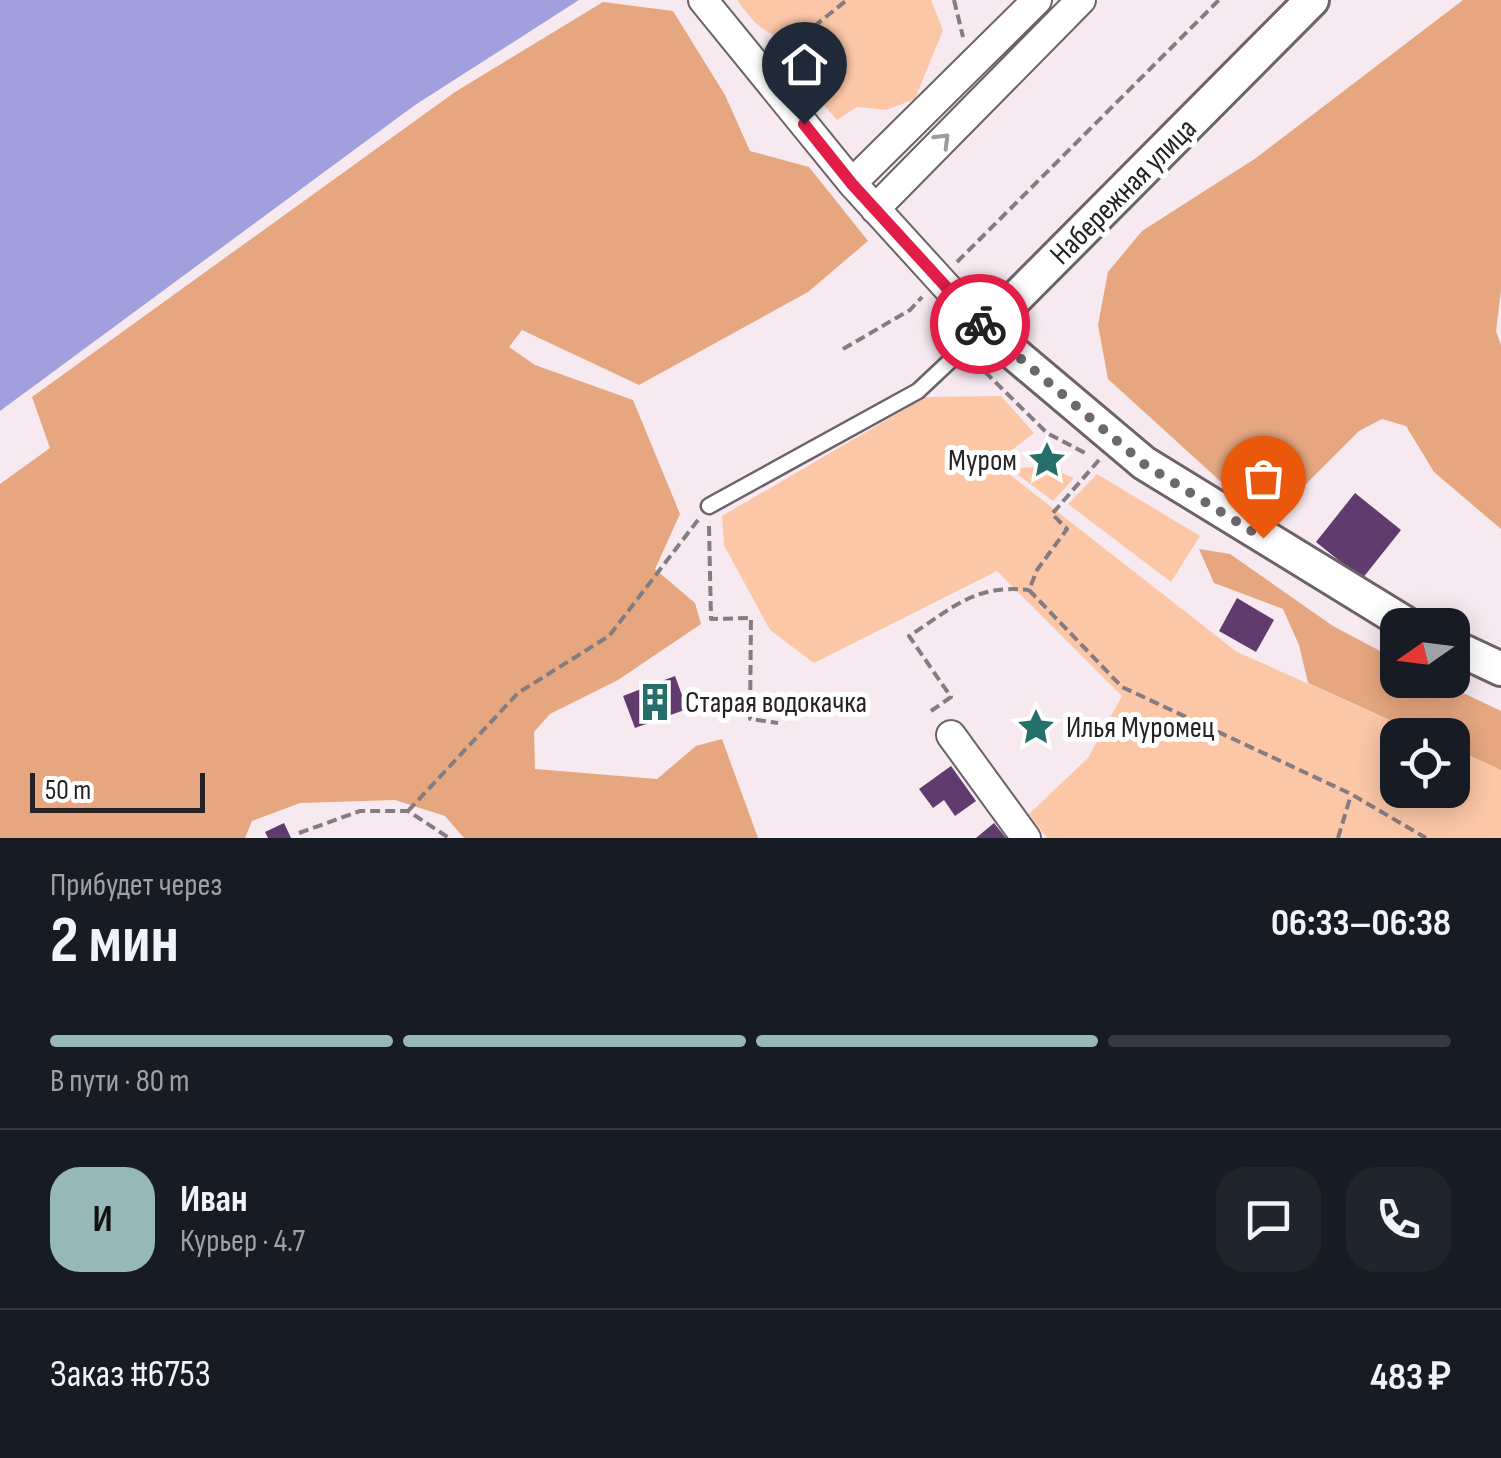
<!DOCTYPE html>
<html lang="ru">
<head>
<meta charset="utf-8">
<style>
  :root { --surface:#171b24; --page:#20242c; --text:#f1f3f6; --muted:#9ea1a6; --line:#363941; --accent:#96b8b8 }
  body { margin:0; font-family:"Sofia Sans Condensed",sans-serif; background:var(--page); color:var(--text); height:100vh; display:flex; flex-direction:column; font-size:38px; white-space:nowrap }
  * { box-sizing:border-box; margin:0 }
  p { font-size:32px; color:var(--muted) }
  .icon { flex:none; width:55px; height:55px; fill:none; stroke:currentColor; stroke-width:2; stroke-linecap:round; stroke-linejoin:round }
  .map { position:relative; height:838px; overflow:hidden }
  .details { display:flex; flex-direction:column; background:var(--surface); flex:1 }
  .details>* { flex:none }
  .needle { width:65px; rotate:256deg }
  .tools { position:absolute; left:1380px; top:608px; display:grid; gap:20px }
  .tools a { display:grid; place-items:center; width:90px; height:90px; border-radius:20px; background:var(--surface); box-shadow:0 5px 25px #0003; font-size:50px }
  .scale { position:absolute; left:30px; bottom:25px; width:175px; box-sizing:border-box; padding-left:10px; border:5px solid #262224; border-top:0; font-size:28px; line-height:35px; white-space:nowrap; color:#262224; -webkit-text-stroke:8px #fff; paint-order:stroke }
  .pin { position:absolute; display:grid; place-items:center; width:85px; height:85px; color:#fff; margin:-102px -42px; border-radius:50% 50% 50% 0; rotate:-45deg; box-shadow:0 0 10px #0007 }
  .pin .icon { rotate:45deg }
  .courier { position:absolute; display:grid; place-items:center; width:100px; height:100px; margin:-50px; border:8px solid #e11d48; border-radius:50%; background:#fff; color:#222; box-shadow:0 2px 12px #0007 }
  .head em { font-style:normal; font-weight:700 }
  .head div { display:flex; flex-direction:column-reverse }
  .head { display:flex; align-items:center; justify-content:space-between; height:170px; padding:0 50px }
  h1 { font-size:65px; font-weight:700; line-height:75px }
  .bar { display:grid; grid-template-columns:repeat(4,1fr); gap:15px 10px; align-content:center; height:120px; padding:0 50px }
  .bar i { height:12px; border-radius:8px; background:var(--line) }
  .bar .current { background:var(--accent) }
  .bar p { grid-column:span 4 }
  .line { display:flex; align-items:center; gap:25px; padding:0 50px; border-top:2px solid var(--line) }
  .line div { flex:1 }
  .round { display:grid; place-items:center; flex:none; width:105px; height:105px; border-radius:30px; background:var(--page) }
  .map>svg:first-child { display:block }
  .green { fill:#fcc7a7 }
  .forest { fill:#e6a780 }
  .water { fill:#a19fde }
  .building { fill:#603b6d }
  .lines { fill:none; stroke-linecap:round; stroke-linejoin:round }
  .service-casing { stroke:#6d6267; stroke-width:19 }
  .minor-casing { stroke:#6d6267; stroke-width:32 }
  .tertiary-casing { stroke:#6d6267; stroke-width:38 }
  .path { stroke:#847c80; stroke-width:4; stroke-dasharray:10 5; stroke-linecap:butt }
  .service { stroke:#fff; stroke-width:14 }
  .minor { stroke:#fff; stroke-width:28 }
  .tertiary { stroke:#fff; stroke-width:32 }
  .oneway { stroke:#9d9c9c }
  .done { stroke:#6f686b; stroke-width:10; stroke-dasharray:0 18 }
  .route { stroke:#e11d48; stroke-width:12 }
  .labels { text-anchor:middle; stroke-width:10; stroke-linejoin:round; paint-order:stroke }
  .street-label { font-size:30px; fill:#262224; stroke:#fff }
  .poi-label { font-size:30px; fill:#262224; stroke:#fff; text-anchor:start }
</style>
</head>
<body>
<div class="map">
<svg width="1501" height="838" viewBox="0 0 1501 838">
  <rect width="100%" height="100%" fill="#f6e9ef"/>
  <path class="green" d="M737,0H931L943,30L915,99L886,110L857,107L837,120L821,102L803,37C767,40 757,27 737,0Z
    M1001,396L1034,433L995,463L1237,652L1423,735H1398V790H1452L1453,748L1501,770V838H1047L1029,814L1088,758L1122,696L997,571L814,663L770,630L724,545L722,516L926,397Z
    M1047,467L1074,478L1053,501L1009,468Z
    M1097,474L1200,536L1171,582L1068,504Z"/>
  <path class="forest" d="M1463,0H1501V290L1496,331L1501,345V529L1434,472L1406,426L1382,419L1359,431L1302,488L1255,496L1230,490L1108,379L1098,325L1108,272L1142,231L1256,158Z
    M603,2L673,11L725,95L750,151L809,167L868,241L808,292L639,385L522,330L509,347L535,365L633,400L680,514L655,569L695,603L701,624L618,680L550,714L534,732L535,769L657,779L696,746L722,739L758,838H464L445,816L395,800L300,803L252,821L245,838H0V484L50,448L32,397L455,92Z
    M1199,549L1230,554L1333,626L1397,660L1398,680H1436L1501,711V770L1453,748L1452,735H1423L1308,683L1299,645L1283,609L1214,583Z"/>
  <path class="water" d="M0,0H579L415,105L0,411Z"/>
  <path class="building" d="M1355,493L1401,530L1362,579L1316,542Z
    M1237,598L1274,620L1256,652L1219,631Z
    M675,676L687,709L635,728L623,696Z
    M951,766L976,801L955,816L944,800L933,808L919,789Z
    M284,823L291,838H268L265,832Z
    M994,823L1006,838H976Z"/>
  <g class="lines">
    <g class="service-casing">
      <path id="service" d="M709,506L918,391L984,329"/>
    </g>
    <g class="minor-casing">
      <path id="minor" d="M703,0L852,183L985,329
        M852,183L1037,0
        M875,209L1081,0
        M951,735L1026,838"/>
    </g>
    <g class="tertiary-casing">
      <path id="tertiary" d="M1312,0L985,329L1144,463L1408,625
        M1452,646L1501,669"/>
    </g>
    <path class="path" d="M954,0L963,37
      M776,51L802,36L847,0
      M957,262L1219,0
      M843,349L910,310L922,297
      M974,361L1047,433L1085,453
      M1099,460L1052,514L1067,529L1037,570L1029,590L1122,687L1351,794L1426,838
      M709,526L711,619L751,618L750,719L778,723
      M931,711L951,697L909,636C953,608 974,584 1029,590
      M408,811L518,693L609,636L698,520
      M299,833L360,811H408L449,838
      M1338,838L1351,795"/>
    <use href="#service" class="service"/>
    <use href="#minor" class="minor"/>
    <use href="#tertiary" class="tertiary"/>
  </g>
  <defs><path id="oneway-chevron" d="M-2-3.5L2.5 0L-2 3.5" fill="none" stroke-width="1.6" stroke-linecap="round" stroke-linejoin="round" transform="scale(2.5)"/></defs>
  <use class="oneway" href="#oneway-chevron" transform="translate(943 140) rotate(-45)"/>
  <g class="lines">
    <path class="done" d="M980,324L1144,464L1263,538"/>
    <path class="route" d="M804,124L852,184L980,324"/>
  </g>
  <defs>
    <g id="sight-bare" transform="scale(3)"><path d="M0-6L1.8-2.2L6-1.7L2.9 1.2L3.7 5.4L0 3.3L-3.7 5.4L-2.9 1.2L-6-1.7L-1.8-2.2Z" fill="#26706c" stroke="#fff" stroke-width="2.5" paint-order="stroke"/></g>
    <g id="building-bare" transform="scale(3)"><path d="M-4-6H4V6H1V3H-1V6H-4ZM-2.5-4.3h1.7v1.8h-1.7ZM.8-4.3h1.7v1.8H.8ZM-2.5-1h1.7V.8h-1.7ZM.8-1h1.7V.8H.8Z" fill="#26706c" stroke="#fff" stroke-width="2.5" paint-order="stroke"/></g>
  </defs>
  <g fill-rule="evenodd">
    <use href="#sight-bare" x="1047" y="460"/>
    <use href="#building-bare" x="655" y="702"/>
    <use href="#sight-bare" x="1036" y="727"/>
  </g>
  <g class="labels">
    <g class="street-label">
      <text transform="translate(1123 191) rotate(-45)" y="10">Набережная улица</text>
    </g>
    <g class="poi-label">
      <text x="1017" y="470" text-anchor="end">Муром</text>
      <text x="685" y="712">Старая водокачка</text>
      <text x="1066" y="737">Илья Муромец</text>
    </g>
  </g>
</svg>
<div class="tools">
<a><svg class="needle" viewBox="-14 -14 28 28"><path d="M0-13l5 13h-10z" fill="#e53935"/><path d="M0 13l5-13h-10z" fill="#9ea1a6"/></svg></a>
<a><svg class="icon" aria-label="locate" viewBox="0 0 24 24"><circle cx="12" cy="12" r="6"/><path d="M12 2v4M12 18v4M2 12h4M18 12h4"/></svg></a>
</div>
<div class="scale">50 m</div>
<div class="pin" style="left:1263px;top:538px;background:#ea580c"><svg class="icon" aria-label="bag" viewBox="0 0 24 24"><path d="M5 8h14l-1 12H6zM9 8a3 3 0 0 1 6 0"/></svg></div>
<div class="pin" style="left:804px;top:124px;background:#1f2937"><svg class="icon" aria-label="home" viewBox="0 0 24 24"><path d="M3 11l9-7 9 7M6 9v11h12V9"/></svg></div>
<div class="courier" style="left:980px;top:324px"><svg class="icon" aria-label="bike" viewBox="0 0 24 24"><circle cx="6" cy="16" r="4"/><circle cx="18" cy="16" r="4"/><path d="M6 16l4-8h5l3 8M10 8l3 8H6M13 5h3"/></svg></div>
</div>
<section class="details">
<div class="head"><div><h1>2 мин</h1><p>Прибудет через</p></div><em>06:33–06:38</em></div>
<div class="bar"><i class="current"></i><i class="current"></i><i class="current"></i><i></i><p>В пути · 80 m</p></div>
<div class="line" style="height:180px"><b class="round" style="background:var(--accent);color:#111">И</b><div><b>Иван</b><p>Курьер · 4.7</p></div><a class="round"><svg class="icon" aria-label="chat" viewBox="0 0 24 24"><path d="M4 5h16v11H9l-5 4z"/></svg></a><a class="round"><svg class="icon" aria-label="phone" viewBox="0 0 24 24"><path d="M5 4h4l2 5-3 2q2 4 5 5l2-3 5 2v4C11 20 4 13 5 4z"/></svg></a></div>
<div class="line" style="height:130px"><div>Заказ #6753</div><b>483 ₽</b></div>
</section>
</body>
</html>
